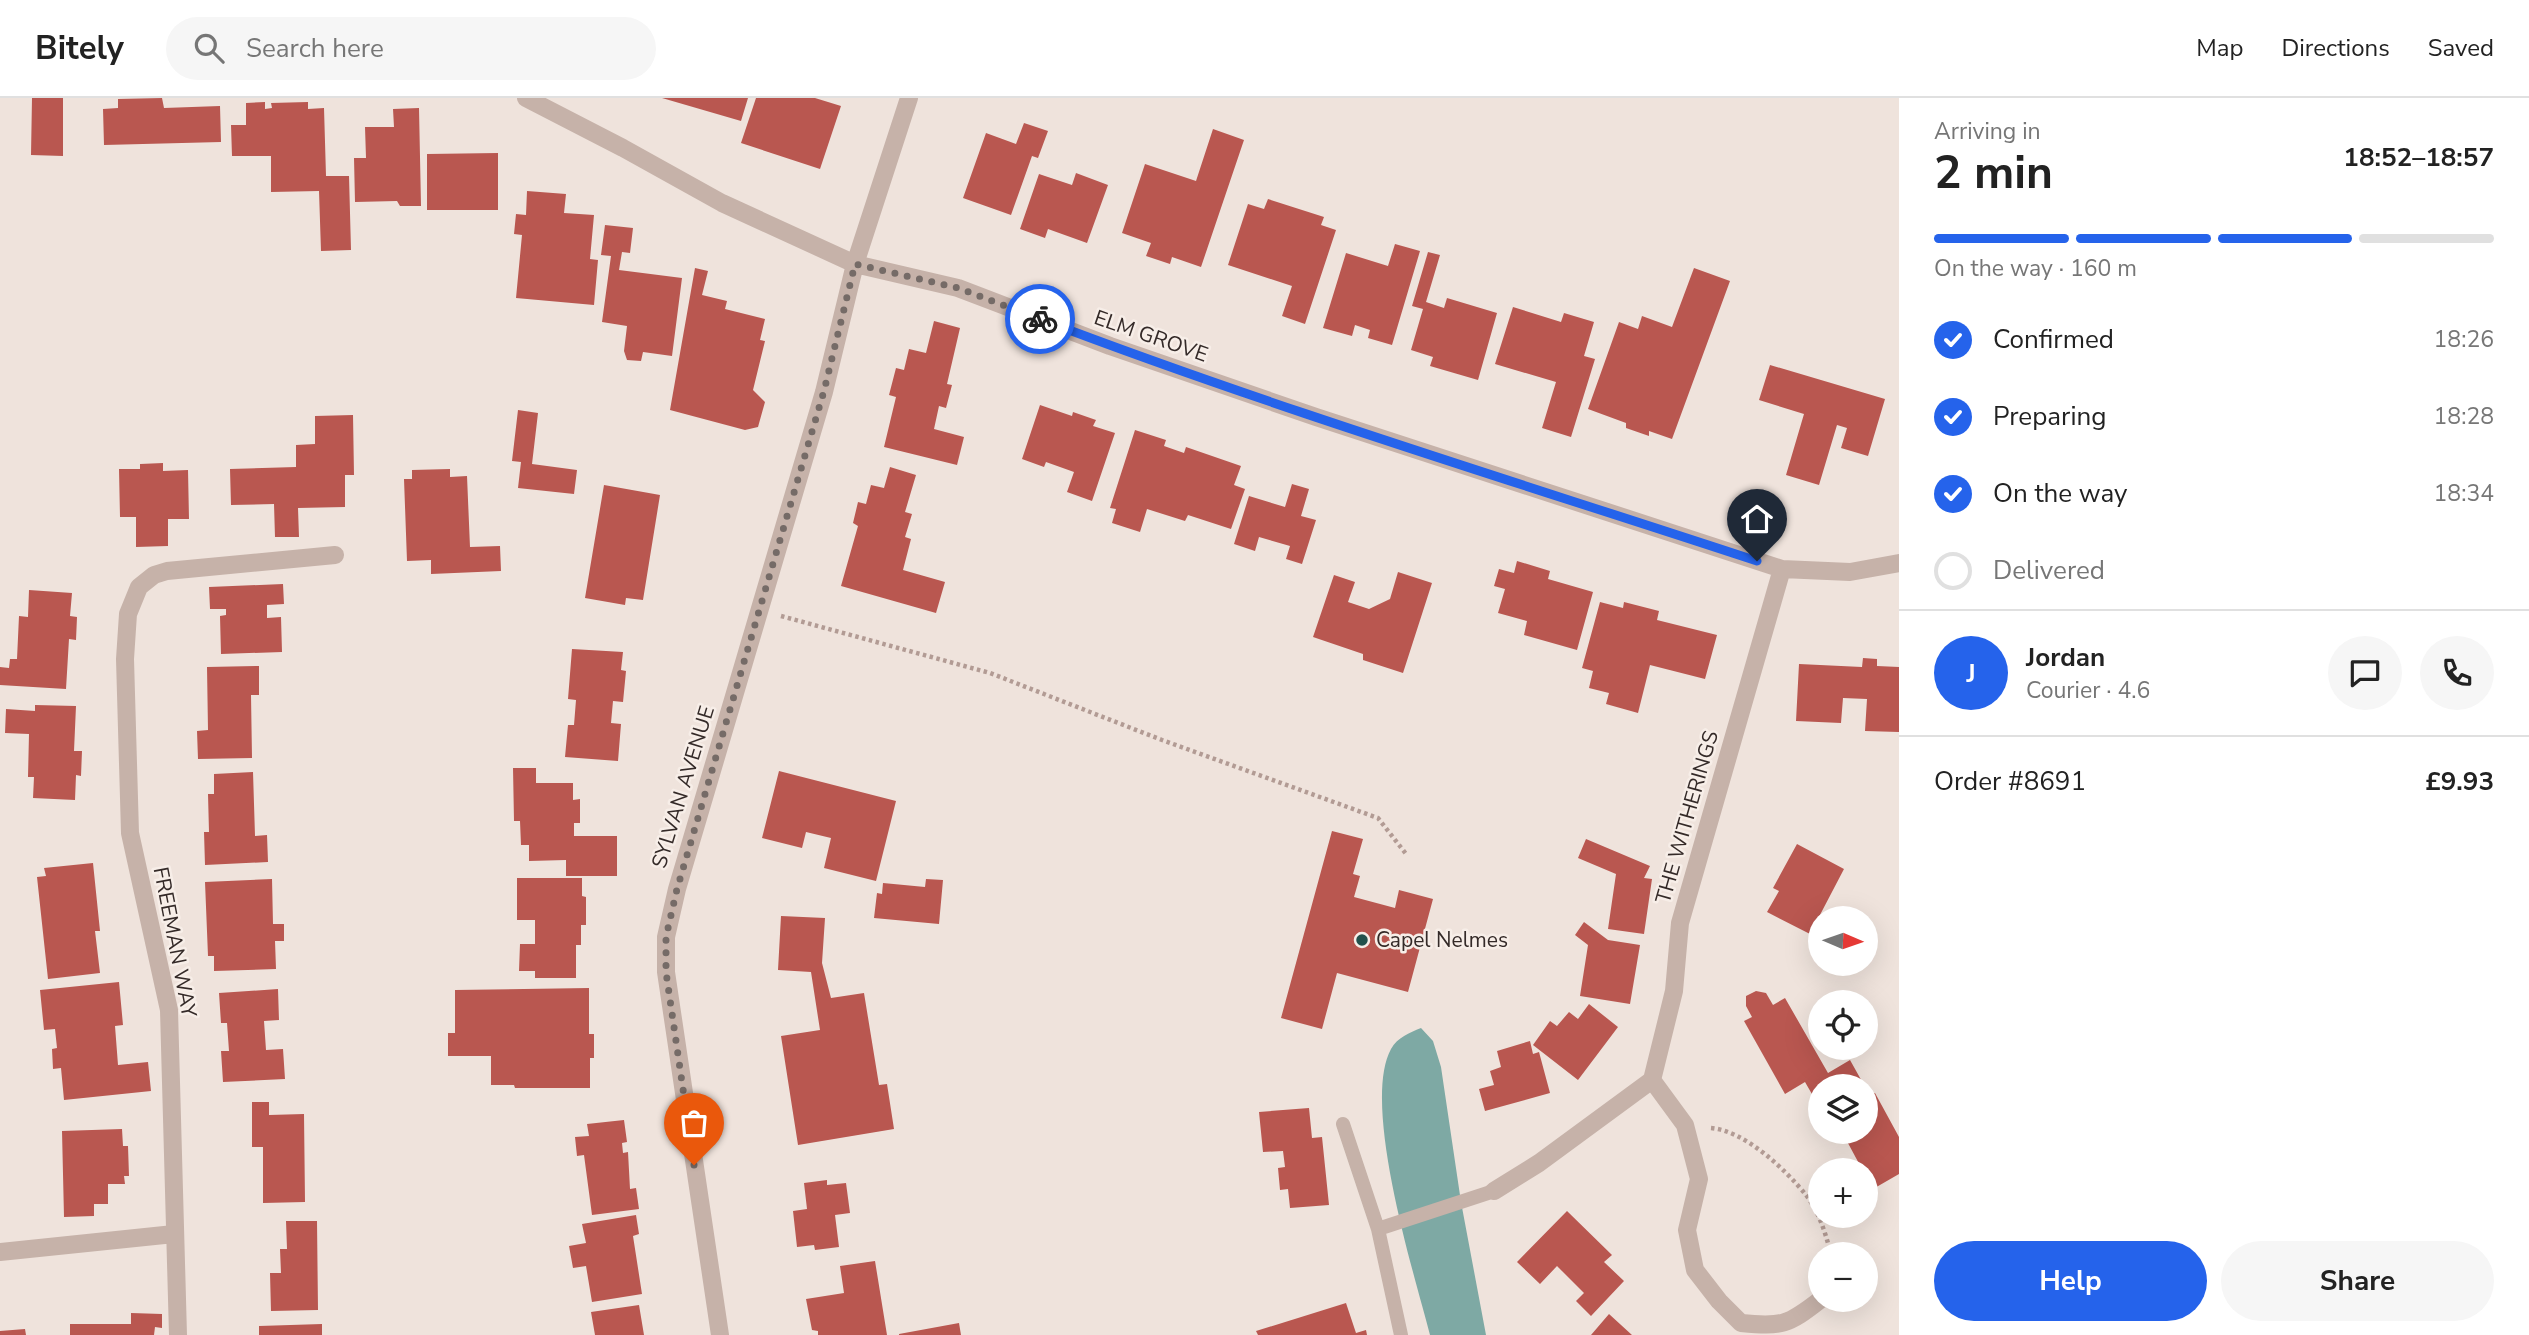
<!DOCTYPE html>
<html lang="en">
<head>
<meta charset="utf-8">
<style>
  :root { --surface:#fff; --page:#f6f6f6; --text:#222; --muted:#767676; --line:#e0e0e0; --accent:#2563eb }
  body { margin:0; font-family:"Nunito Sans",sans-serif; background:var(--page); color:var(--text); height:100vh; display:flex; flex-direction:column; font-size:26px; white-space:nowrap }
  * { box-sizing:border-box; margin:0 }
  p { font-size:23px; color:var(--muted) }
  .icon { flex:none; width:38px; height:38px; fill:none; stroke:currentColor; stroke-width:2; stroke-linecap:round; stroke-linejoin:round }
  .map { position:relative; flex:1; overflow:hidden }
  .side { display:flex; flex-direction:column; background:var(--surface); width:630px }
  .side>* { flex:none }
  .needle { width:46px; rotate:92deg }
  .tools { position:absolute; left:1808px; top:808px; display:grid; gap:14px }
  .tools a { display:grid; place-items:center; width:70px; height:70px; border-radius:50%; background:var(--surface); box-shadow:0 7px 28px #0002; font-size:35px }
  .pin { position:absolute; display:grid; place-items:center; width:60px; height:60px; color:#fff; margin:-72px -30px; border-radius:50% 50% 50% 0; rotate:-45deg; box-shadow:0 0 7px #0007 }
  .pin .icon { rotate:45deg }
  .courier { position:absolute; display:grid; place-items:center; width:70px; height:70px; margin:-35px; border:5px solid #2563eb; border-radius:50%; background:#fff; color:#222; box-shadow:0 2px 9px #0007 }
  .overview em { font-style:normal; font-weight:700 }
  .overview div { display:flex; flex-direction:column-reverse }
  .overview { display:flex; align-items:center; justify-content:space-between; height:119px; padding:0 35px }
  h1 { font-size:46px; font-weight:700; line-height:52px }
  .bar { display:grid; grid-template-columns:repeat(4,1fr); gap:10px 7px; align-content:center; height:84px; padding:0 35px }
  .bar i { height:9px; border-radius:5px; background:var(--line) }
  .bar .selected { background:var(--accent) }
  .bar p { grid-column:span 4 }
  .line { display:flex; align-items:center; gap:18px; padding:0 35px; border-top:2px solid var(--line) }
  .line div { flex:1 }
  .round { display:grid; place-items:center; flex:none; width:74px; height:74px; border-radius:37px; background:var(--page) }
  ol { padding:0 35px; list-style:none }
  li { display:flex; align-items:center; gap:21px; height:77px }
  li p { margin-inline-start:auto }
  li .icon { padding:7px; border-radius:50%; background:var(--accent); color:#fff; stroke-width:4 }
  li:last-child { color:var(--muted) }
  li i { width:38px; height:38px; border:4px solid var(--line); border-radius:50% }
  .cta { display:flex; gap:14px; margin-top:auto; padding:14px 35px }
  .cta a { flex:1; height:80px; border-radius:42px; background:var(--accent); color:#fff; font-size:28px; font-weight:700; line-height:80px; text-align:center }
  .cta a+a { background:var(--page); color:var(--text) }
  header { display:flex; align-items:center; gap:42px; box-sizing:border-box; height:98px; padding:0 35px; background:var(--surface); border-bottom:2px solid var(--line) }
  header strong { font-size:33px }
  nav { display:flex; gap:38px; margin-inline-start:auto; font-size:24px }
  .search { width:490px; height:63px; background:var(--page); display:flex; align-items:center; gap:18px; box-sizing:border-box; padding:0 24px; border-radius:38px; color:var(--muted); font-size:26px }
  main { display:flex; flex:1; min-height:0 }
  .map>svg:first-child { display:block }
  .water { fill:#7ea9a4 }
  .building { fill:#b95750 }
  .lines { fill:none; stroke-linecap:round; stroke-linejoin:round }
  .path { stroke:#b29b94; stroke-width:4.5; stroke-dasharray:3.5 3.5; stroke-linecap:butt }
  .lane { stroke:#c6b2a9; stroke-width:14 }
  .street { stroke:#c6b2a9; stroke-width:18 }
  .done { stroke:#756b67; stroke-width:7; stroke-dasharray:0 12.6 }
  .route { stroke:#2563eb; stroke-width:9 }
  .poi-dot { fill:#22514c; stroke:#f7eee8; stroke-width:2.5 }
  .labels { text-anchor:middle; stroke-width:5; stroke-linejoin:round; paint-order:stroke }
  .street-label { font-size:21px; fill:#342a28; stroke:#f7eee8 }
  .poi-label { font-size:21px; fill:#342a28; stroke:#f7eee8; text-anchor:start }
</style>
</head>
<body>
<header>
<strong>Bitely</strong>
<div class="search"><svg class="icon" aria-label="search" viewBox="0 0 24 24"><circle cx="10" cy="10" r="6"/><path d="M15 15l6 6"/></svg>Search here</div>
<nav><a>Map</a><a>Directions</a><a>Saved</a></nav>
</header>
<main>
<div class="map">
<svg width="1899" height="1237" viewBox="0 0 1899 1237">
  <rect width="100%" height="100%" fill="#efe3dc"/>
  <path class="water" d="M1421,930L1433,943L1441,969L1461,1104L1486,1237H1430C1414,1175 1361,1006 1391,951C1398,939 1409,935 1421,930Z"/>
  <path class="building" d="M32,0H63V58L31,57Z
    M162,0L164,10L220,8L221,44L104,47L103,11L118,10V1Z
    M662,0H748L741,23Z
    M756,0H815L841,8L820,71L741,45Z
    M265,4V11L272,10L271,5L308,4V11L324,10L326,78H349L351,152L321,153L319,93L271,94V58H232L231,27H246V5Z
    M419,10L421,108H400L397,103L355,104L354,60H366L365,29H394L393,11Z
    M1024,25L1048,33L1038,60L1032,58L1011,117L963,100L986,35L1016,46Z
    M1213,31L1244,42L1201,169L1172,159L1170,166L1146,158L1151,145L1122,135L1145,66L1196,83Z
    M498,55V112H427V56Z
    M1076,75L1108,87L1087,145L1048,131L1045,140L1020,131L1039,76L1072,87Z
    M527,93L566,96L564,115L594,117L590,161L598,162L594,207L516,200L522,137L514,136L516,116L526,117Z
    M1268,101L1324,119L1321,127L1336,132L1305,226L1282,218L1292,188L1228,167L1248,106L1264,111Z
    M605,127L633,130L630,155L622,154L619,172L682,180L672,258L643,254L641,263L627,262L624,253L627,228L602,224L611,158L601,157Z
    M1395,146L1420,153L1392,247L1368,240L1370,232L1355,227L1352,238L1323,230L1346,155L1388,168Z
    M1428,154L1440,157L1426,204L1444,210L1447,200L1497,215L1478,282L1430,268L1433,259L1411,252L1423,211L1412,208Z
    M695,170L708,173L702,197L727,203L725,211L765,221L760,242L765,243L753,292L765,304L758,329L745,332L670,312Z
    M1694,170L1730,183L1672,341L1649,333V338L1626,330V325L1588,311L1619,224L1638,231L1642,218L1672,229Z
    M1513,209L1561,224L1564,215L1594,224L1584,258L1595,261L1571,339L1542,330L1556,284L1495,266Z
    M934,223L960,230L947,286L952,287L946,310L939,308L934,331L964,339L957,367L884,349L896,299L889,297L896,270L904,272L909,251L926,255Z
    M1770,267L1885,301L1868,358L1841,350L1847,330L1837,327L1819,387L1786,377L1804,316L1759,302Z
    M1040,307L1072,318L1073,314L1096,322L1093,328L1115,335L1092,403L1067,394L1074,374L1046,364L1044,369L1022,361Z
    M518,312L538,315L532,366L577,372L574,396L518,390L521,364L512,363Z
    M353,317L354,377H345V409L298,410L299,439H275L274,406L231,407L230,371L296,369V347L315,346V318Z
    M1135,332L1166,342L1164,348L1184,355L1186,349L1241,368L1234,387L1245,391L1231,431L1188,417L1185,423L1147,411L1140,434L1112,425L1116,411L1110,410Z
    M163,365V373L188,372L189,421H168V448L136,449V419H120L119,371H140V366Z
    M890,369L916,377L905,414L912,416L905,439L911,441L903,472L945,484L936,515L841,488L858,428L853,425L858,404L866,406L871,387L884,390Z
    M450,371V379L467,378L470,449L500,448L501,473L431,476V462L407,463L404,381H412V372Z
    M1292,386L1309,391L1301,418L1316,422L1302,466L1286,461L1290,448L1259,439L1255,453L1234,446L1249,398L1285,409Z
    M604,387L660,397L643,502L626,500L625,507L585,500Z
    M1517,463L1550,473L1548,481L1593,494L1577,552L1524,537L1527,523L1498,515L1505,491L1494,488L1499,471L1514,475Z
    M1398,474L1432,485L1403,575L1363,562V556L1313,539L1334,477L1355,484L1348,504L1369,511L1390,501Z
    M283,486L284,506L267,507V520L281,519L282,554L221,556L220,518L226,517V511H210L209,489Z
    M29,492L72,495L70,518L77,519L76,542L69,541L66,591L0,587V569L9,570L10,561H17L19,518L28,519Z
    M1600,504L1623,510L1624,504L1659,513L1657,522L1717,537L1705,581L1650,567L1638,615L1606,606L1609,595L1589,590L1593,573L1582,570Z
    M572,551L623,554L621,572L626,573L623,604L613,603L611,625L621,626L618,663L565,659L568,627H574L576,602L568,601Z
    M1863,560L1877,561V568L1899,569V634L1865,633L1867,601L1843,600L1841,625L1796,623L1799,566L1862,569Z
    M259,568V597H251L252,660L198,661L197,633L208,632L207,569Z
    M35,607L76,608L74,653H82L81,678L76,677L75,702L33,700L34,679H28L29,636L5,635L6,611L35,613Z
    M513,670H536V685H573V702L580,701V725H574V738H617V778H566V762L529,763V747H521L520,723H514Z
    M779,673L896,703L876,783L824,770L831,740L806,734L802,750L762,740Z
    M253,674L255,738L267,737L268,764L205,767L204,734H209L208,696H214V676Z
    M1332,733L1363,741L1353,776L1360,778L1354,799L1395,810L1399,792L1433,801L1408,894L1337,875L1322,931L1281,920Z
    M1586,741L1650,768L1644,780L1652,781L1644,836L1608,831L1616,776L1578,760Z
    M1797,746L1844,771L1810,836L1767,814L1779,793L1773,790Z
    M93,765L100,833H95L100,875L48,881L37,779L46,778L44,770Z
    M517,780H582V798L586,799V827H581V847H576V880H535V873H519L520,846H535V822H517Z
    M272,781L273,826H284V843H275L276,871L214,873V858H208L205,784Z
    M926,781L943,782L939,826L874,820L877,795L882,796L883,785L925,789Z
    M781,818L825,820L822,865L831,900L864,895L879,987L887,986L894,1031L798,1047L781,938L820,932L811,874L778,872Z
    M1584,824L1608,842L1640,847L1630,906L1580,898L1588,847L1575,837Z
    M119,884L123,927L115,928L118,967L148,964L151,993L64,1002L61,970L53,971L52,951L57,950L55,931L44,932L40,892Z
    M589,890V936H594V960H590V990H515L514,987H491V958H448V935H455V892Z
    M278,891L279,922L264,923L266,952L283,951L285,981L223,984L221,953H229L227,925H221L219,895Z
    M1756,893L1766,895L1773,907L1785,900L1828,975L1850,962L1864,987L1860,989H1820V1010L1805,984L1785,996L1744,923L1752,919L1746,908V898Z
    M1589,906L1618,929L1578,982L1533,947L1550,923L1557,928L1569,914L1578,921Z
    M1530,943L1533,956L1539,954L1550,995L1485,1013L1479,991L1494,987L1490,973L1501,969L1497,953Z
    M1875,995L1899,1039V1076L1873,1091L1866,1078V1073H1863L1842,1034H1866V1000Z
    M252,1004H269V1017L304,1016L305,1104L263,1105V1049H252Z
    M1309,1010L1312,1040L1322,1039L1329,1107L1290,1110L1288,1091L1280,1092L1278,1070L1285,1069L1283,1053L1263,1054L1259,1014Z
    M624,1022L627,1044L622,1045L623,1055L628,1054L630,1091L636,1090L639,1111L592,1117L584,1057L577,1058L575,1039L589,1038L587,1026Z
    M122,1031L123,1048H128L129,1078H124L125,1086H108V1106H94V1118L64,1119L62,1033Z
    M827,1082V1087L846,1085L850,1115L835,1117L839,1149L815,1152L814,1147L797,1149L793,1113L807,1111L804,1085Z
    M1567,1113L1612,1157L1604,1164L1624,1183L1591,1218L1576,1203L1584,1195L1557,1168L1540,1186L1517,1164Z
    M636,1117L639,1136L633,1138L642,1196L592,1204L586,1168L573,1170L569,1148L586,1145L582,1126Z
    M286,1123H317L318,1212L271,1213L270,1175H281L280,1151H287Z
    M875,1163L887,1237H818V1233L812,1232L806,1201L844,1195L840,1168Z
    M1346,1205L1356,1235L1366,1232L1367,1237H1258L1256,1233Z
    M639,1207L644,1237H595L591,1214Z
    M131,1215L162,1216V1230L155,1229L154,1237H70V1226H131Z
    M1609,1216L1632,1237H1591Z
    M959,1225L961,1237H899V1236Z
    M322,1226V1237H259V1228Z
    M25,1231L26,1237H0V1233Z"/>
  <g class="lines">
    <path class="path" d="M781,518L990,575L1162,642L1378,720L1406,756
      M1711,1030C1745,1033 1785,1071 1806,1097C1819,1114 1826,1136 1831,1157"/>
    <path class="lane" d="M1343,1026L1378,1131L1401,1237
      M1378,1131L1494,1093"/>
    <path class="street" d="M526,0L623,50L722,105L855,166L958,190L1110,248L1316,319L1782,471L1850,474L1899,465
      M1782,471L1680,825L1674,893L1652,982L1685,1027L1699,1081L1687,1132L1695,1172L1719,1203L1741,1225C1782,1229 1788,1227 1820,1202
      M1494,1093L1539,1065L1652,982
      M0,1154L174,1136
      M178,1237L169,912L130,735L125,561L128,516L139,489L154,477L167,473L335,457
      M720,1237L666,874V839L677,791L824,294L855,166L909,0"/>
  </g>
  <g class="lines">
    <path class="done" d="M694,1067L666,874V839L677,791L824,293L855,166L958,190L1040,221"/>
    <path class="route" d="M1040,221C1276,311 1517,384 1757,463"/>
  </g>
  <circle class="poi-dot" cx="1362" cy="842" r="7"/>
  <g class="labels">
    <g class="street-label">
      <text transform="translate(1151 238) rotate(19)" y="7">ELM GROVE</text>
      <text transform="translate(683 689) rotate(-73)" y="7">SYLVAN AVENUE</text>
      <text transform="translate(1687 719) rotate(-74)" y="7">THE WITHERINGS</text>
      <text transform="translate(175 844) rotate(79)" y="7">FREEMAN WAY</text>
    </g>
    <g class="poi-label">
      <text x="1376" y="849">Capel Nelmes</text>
    </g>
  </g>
</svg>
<div class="tools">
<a><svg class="needle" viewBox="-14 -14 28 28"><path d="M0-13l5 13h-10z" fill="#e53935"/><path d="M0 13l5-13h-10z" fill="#767676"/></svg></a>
<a><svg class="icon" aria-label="locate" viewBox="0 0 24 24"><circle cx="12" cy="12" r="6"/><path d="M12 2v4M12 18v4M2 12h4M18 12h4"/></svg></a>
<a><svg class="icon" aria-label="layers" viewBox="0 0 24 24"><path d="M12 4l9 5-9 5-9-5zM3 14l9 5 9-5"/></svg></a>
<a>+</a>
<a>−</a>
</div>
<div class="pin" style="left:694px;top:1067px;background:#ea580c"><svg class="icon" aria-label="bag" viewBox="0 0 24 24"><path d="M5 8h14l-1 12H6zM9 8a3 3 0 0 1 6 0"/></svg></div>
<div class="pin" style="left:1757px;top:463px;background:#1f2937"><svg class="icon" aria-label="home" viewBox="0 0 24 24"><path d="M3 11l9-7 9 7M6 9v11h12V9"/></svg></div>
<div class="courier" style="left:1040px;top:221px"><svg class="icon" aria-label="bike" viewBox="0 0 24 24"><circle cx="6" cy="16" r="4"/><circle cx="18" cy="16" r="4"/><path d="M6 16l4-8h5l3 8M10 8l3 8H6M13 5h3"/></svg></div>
</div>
<section class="side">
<div class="overview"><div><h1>2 min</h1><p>Arriving in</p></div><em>18:52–18:57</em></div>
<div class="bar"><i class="selected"></i><i class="selected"></i><i class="selected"></i><i></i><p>On the way · 160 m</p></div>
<ol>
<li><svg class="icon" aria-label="check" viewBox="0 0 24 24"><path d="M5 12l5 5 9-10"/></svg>Confirmed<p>18:26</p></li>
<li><svg class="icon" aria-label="check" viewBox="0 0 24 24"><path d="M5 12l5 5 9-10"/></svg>Preparing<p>18:28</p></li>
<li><svg class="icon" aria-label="check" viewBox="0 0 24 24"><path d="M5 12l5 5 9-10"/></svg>On the way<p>18:34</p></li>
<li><i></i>Delivered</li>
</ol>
<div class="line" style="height:126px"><b class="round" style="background:var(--accent);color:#fff">J</b><div><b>Jordan</b><p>Courier · 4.6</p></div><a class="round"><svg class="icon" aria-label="chat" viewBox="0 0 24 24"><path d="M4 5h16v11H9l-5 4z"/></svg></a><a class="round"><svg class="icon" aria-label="phone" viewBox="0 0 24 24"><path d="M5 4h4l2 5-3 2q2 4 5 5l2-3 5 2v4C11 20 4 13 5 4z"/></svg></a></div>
<div class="line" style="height:91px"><div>Order #8691</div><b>£9.93</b></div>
<div class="cta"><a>Help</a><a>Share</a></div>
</section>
</main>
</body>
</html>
